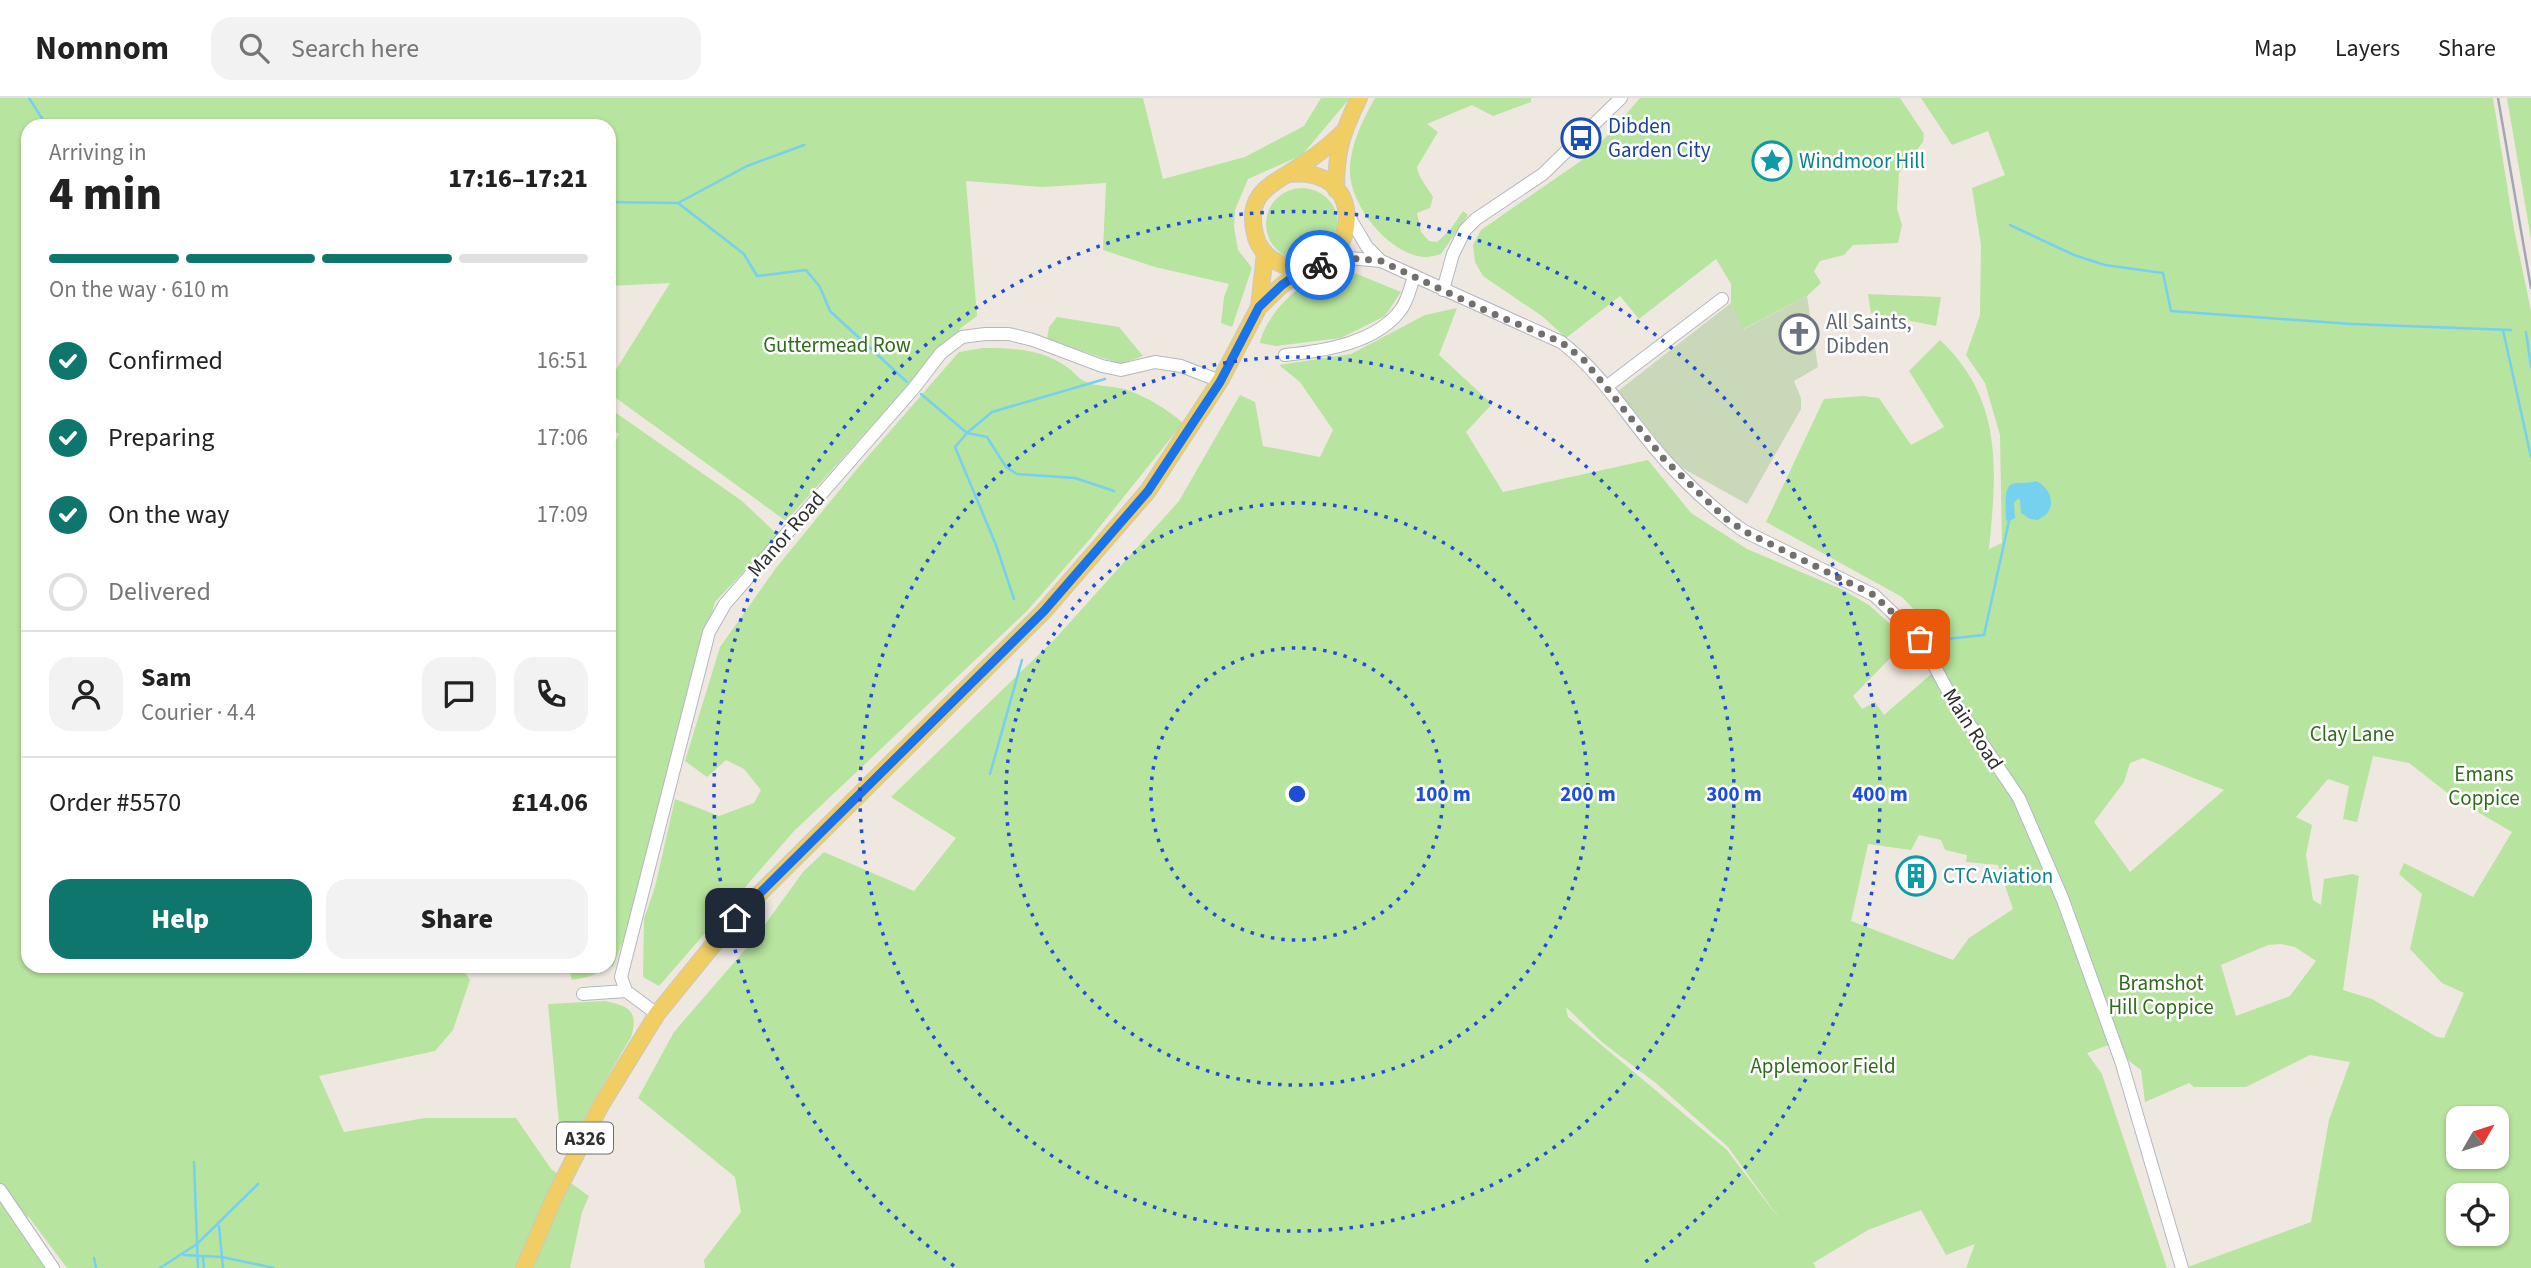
<!DOCTYPE html>
<html lang="en">
<head>
<meta charset="utf-8">
<style>
  :root { --surface:#fff; --page:#f2f2f2; --text:#222; --muted:#767676; --line:#e0e0e0; --accent:#0f766e }
  body { margin:0; font-family:"Source Sans 3",sans-serif; background:var(--page); color:var(--text); height:100vh; display:flex; flex-direction:column; font-size:26px; white-space:nowrap }
  * { box-sizing:border-box; margin:0 }
  p { font-size:23px; color:var(--muted) }
  .icon { flex:none; width:38px; height:38px; fill:none; stroke:currentColor; stroke-width:2; stroke-linecap:round; stroke-linejoin:round }
  .map { position:relative; flex:1; overflow:hidden }
  .details { position:absolute; left:21px; top:21px; width:595px; height:854px; display:flex; flex-direction:column; background:var(--surface); border-radius:21px; box-shadow:0 2px 5px #0004 }
  .details>* { flex:none }
  .needle { width:46px; rotate:51deg }
  .tools { position:absolute; left:2446px; top:1008px; display:grid; gap:14px }
  .tools a { display:grid; place-items:center; width:63px; height:63px; border-radius:14px; background:var(--surface); box-shadow:0 2px 5px #0004; font-size:35px }
  .pin { position:absolute; display:grid; place-items:center; width:60px; height:60px; color:#fff; margin:-30px; border-radius:14px; box-shadow:0 4px 10px #0006 }
  .courier { position:absolute; display:grid; place-items:center; width:70px; height:70px; margin:-35px; border:5px solid #1a73e8; border-radius:50%; background:#fff; color:#222; box-shadow:0 2px 9px #0007 }
  .head em { font-style:normal; font-weight:800 }
  .head div { display:flex; flex-direction:column-reverse }
  .head { display:flex; align-items:center; justify-content:space-between; height:119px; padding:0 28px }
  h1 { font-size:46px; font-weight:800; line-height:52px }
  .bar { display:grid; grid-template-columns:repeat(4,1fr); gap:10px 7px; align-content:center; height:84px; padding:0 28px }
  .bar i { height:9px; border-radius:5px; background:var(--line) }
  .bar .active { background:var(--accent) }
  .bar p { grid-column:span 4 }
  .line { display:flex; align-items:center; gap:18px; padding:0 28px; border-top:2px solid var(--line) }
  .line div { flex:1 }
  .round { display:grid; place-items:center; flex:none; width:74px; height:74px; border-radius:21px; background:var(--page) }
  ol { padding:0 28px; list-style:none }
  li { display:flex; align-items:center; gap:21px; height:77px }
  li p { margin-inline-start:auto }
  li .icon { padding:7px; border-radius:50%; background:var(--accent); color:#fff; stroke-width:4 }
  li:last-child { color:var(--muted) }
  li i { width:38px; height:38px; border:4px solid var(--line); border-radius:50% }
  .button { display:flex; gap:14px; margin-top:auto; padding:14px 28px }
  .button a { flex:1; height:80px; border-radius:21px; background:var(--accent); color:#fff; font-size:28px; font-weight:800; line-height:80px; text-align:center }
  .button a+a { background:var(--page); color:var(--text) }
  header { display:flex; align-items:center; gap:42px; box-sizing:border-box; height:98px; padding:0 35px; background:var(--surface); border-bottom:2px solid var(--line) }
  header strong { font-size:33px }
  nav { display:flex; gap:38px; margin-inline-start:auto; font-size:24px }
  .search { width:490px; height:63px; background:var(--page); display:flex; align-items:center; gap:18px; box-sizing:border-box; padding:0 24px; border-radius:21px; color:var(--muted); font-size:26px }
  .map>svg:first-child { display:block }
  .green { fill:#b7e49e; fill-rule:evenodd }
  .cemetery { fill:#c8d8b8 }
  .water { fill:#76d0ef }
  .lines { fill:none; stroke-linecap:round; stroke-linejoin:round }
  .stream { stroke:#76d0ef; stroke-width:2.5 }
  .minor-casing { stroke:#b4b7c0; stroke-width:14 }
  .major-casing { stroke:#c9c9c9; stroke-width:18 }
  .minor { stroke:#fff; stroke-width:12 }
  .major { stroke:#f0ce64; stroke-width:16 }
  .rail { stroke:#a3a6b7; stroke-width:2.5 }
  .done { stroke:#726f6d; stroke-width:7; stroke-dasharray:0 12.6 }
  .route { stroke:#1a73e8; stroke-width:9 }
  .ring { fill:none; stroke:#1d4ed8; stroke-width:3.5; stroke-dasharray:3.5 7 }
  .labels { text-anchor:middle; stroke-width:5; stroke-linejoin:round; paint-order:stroke }
  .shield { fill:#fff; stroke:#6d6d6d; stroke-width:2 }
  .shield-label { font-size:19px; font-weight:bold; fill:#2e2e2e }
  .transit-label { font-size:21px; fill:#164399; stroke:#fff; text-anchor:start }
  .culture-label { font-size:21px; fill:#0d838f; stroke:#fff; text-anchor:start }
  .worship-label { font-size:21px; fill:#5b616d; stroke:#fff; text-anchor:start }
  .park-label { font-size:21px; fill:#2e6c1c; stroke:#fff }
  .street-label { font-size:21px; fill:#2e2e2e; stroke:#fff }
  .centre { fill:#1d4ed8; stroke:#fff; stroke-width:3.5 }
  .ring-label { font-size:21px; text-anchor:middle; font-weight:bold; fill:#1d4ed8; stroke:#fff; stroke-width:5; stroke-linejoin:round; paint-order:stroke }
</style>
</head>
<body>
<header>
<strong>Nomnom</strong>
<div class="search"><svg class="icon" aria-label="search" viewBox="0 0 24 24"><circle cx="10" cy="10" r="6"/><path d="M15 15l6 6"/></svg>Search here</div>
<nav><a>Map</a><a>Layers</a><a>Share</a></nav>
</header>
<div class="map">
<svg width="2531" height="1170" viewBox="0 0 2531 1170">
  <rect width="100%" height="100%" fill="#efe8e1"/>
  <path class="green" d="M0,0H1143L1163,81L1245,59L1304,28L1321,0H1350L1302,57L1248,81L1235,112L1234,129L1238,152L1252,170L1232,229L1221,225L1224,199L1229,186L1155,169L1103,152L1106,85L1042,89L966,83L977,218L962,229L923,271L786,423L609,295V283L670,185L609,188V28H28V868H461L470,882L453,932L435,953L319,978L344,1034L425,1020H516L551,1071L589,1098L582,1114L570,1170H67L28,1118L19,1125L48,1170H0Z
    M1375,0H1531V4L1493,18L1472,7L1427,26L1438,34L1417,69C1418,79 1428,90 1433,99L1430,110L1417,115L1421,134L1429,143L1437,144L1450,132L1463,113L1468,117L1441,156C1437,157 1430,159 1425,159C1390,157 1352,110 1350,76C1349,50 1362,23 1375,0Z
    M1640,0H1900L1924,36L1923,44L1899,75L1897,111L1902,127L1898,145L1853,147L1844,157L1820,163L1814,173L1821,185L1807,198L1743,231L1731,205V186L1716,161L1639,221L1620,198L1566,240L1542,218L1483,178L1475,164L1473,147L1481,132L1585,60L1610,35Z
    M1921,0H2493L2514,131L2531,213V1170H2185L2311,1124L2329,1022L2350,964L2310,957L2246,989H2194L2189,985L2145,1004L2141,972L2108,947L2087,955L2102,976L2167,1170H1966L1975,1146L1946,1157L1921,1112L1868,1132L1813,1165L1816,1170H705L704,1162L741,1114L735,1079L638,1000L674,934L756,839L803,774L824,754L914,793L956,740L891,699L1054,542L1179,403L1240,297L1255,304L1263,348L1320,359L1333,332L1300,284L1279,267L1351,256L1425,217L1457,210L1439,257L1492,306L1466,334L1503,394L1648,362L1691,415L1747,451L1841,491L1869,507L1908,542L1853,598L1862,611L1875,604L1884,617L1936,572L1966,611L1913,524L1924,522L1902,499L1766,424L1824,301L1863,298L1879,300L1911,347L1944,329L1909,273L1940,242C2003,301 1997,371 1989,451L2002,445L2000,337L1985,285L1966,257L1980,217L1981,147L1972,90L2005,77L1988,33L1952,47ZM2373,658L2409,665L2454,700L2512,734L2473,799L2404,765L2399,776L2422,796L2410,851L2442,885L2464,895L2444,940L2437,939L2372,901L2343,892L2359,778L2353,776L2324,781L2321,807L2313,802L2306,757L2312,727L2296,719L2328,681L2349,688L2343,721L2357,724ZM2143,660L2224,692L2130,774L2094,724L2124,684L2130,665ZM2030,731L2075,833L2100,924ZM1919,737L1941,742L1945,752L1967,757L1966,764L1998,767L2013,811L1969,840L1953,862L1851,823L1868,746L1911,752ZM2281,846L2295,849L2316,863L2290,898L2236,918L2221,867L2268,847ZM1566,909L1603,945L1657,986L1728,1049L1784,1127L1727,1052L1568,919ZM2459,1020H2497V1059H2459ZM2459,1097H2497V1136H2459Z
    M2507,0H2531V141Z
    M1266 126a36 36 0 1 1 72 0a36 36 0 1 1-72 0Z
    M1352,174L1401,194L1385,218L1341,240L1276,248L1260,245C1263,227 1283,201 1299,191C1313,182 1336,179 1352,174Z
    M1868,196L1941,199L1936,228L1871,215Z
    M1057,219L1119,229L1143,258L1121,266L1047,241L1049,229Z
    M983,250C1014,250 1042,251 1067,269C1073,273 1078,280 1084,283C1098,290 1113,287 1127,292C1147,299 1167,311 1183,325L1089,442L1027,513L794,733L659,888L643,879L644,821L655,789L675,701L719,718L754,705L761,692L744,671L726,662L707,679L685,663L720,549L776,470L857,371L959,254Z
    M609,310L742,403L778,437L715,504L624,841L613,868L588,879L572,882L568,868H609V357L619,336L609,330Z
    M605,903C629,908 639,913 631,939L592,1005L572,1045L560,1036L548,906Z"/>
  <path class="cemetery" d="M1807,198L1818,269L1794,283L1801,300V311L1747,406L1684,371L1669,357L1618,293L1731,205L1744,231Z"/>
  <path class="water" d="M2036,383C2047,388 2056,402 2048,414C2046,418 2041,419 2038,422L2030,421L2021,415L2020,402L2018,400L2014,405L2015,420L2008,424L2006,421C2006,411 2003,390 2012,386C2017,384 2029,386 2036,383Z"/>
  <g class="lines">
    <path class="stream" d="M29,0L47,28
      M609,104L678,105L744,156L757,178L806,172L820,189L830,213L907,284
      M678,105L747,68L804,47
      M2010,127L2074,157L2105,167L2163,175L2171,213L2351,226L2511,232
      M2503,232L2531,359
      M2526,234L2531,269
      M921,296L967,335L955,349L996,447L1014,501
      M967,335L987,339L1006,369L1017,376L1075,380L1114,393
      M967,335L992,314L1105,281
      M1937,542L1984,537L2009,423
      M990,676L1022,562
      M194,1064L198,1170
      M219,1128L223,1170
      M184,1157L222,1159L274,1170
      M94,1160L96,1170
      M203,1160L204,1170
      M160,1170L197,1146L258,1086"/>
    <g class="minor-casing">
      <path id="minor" d="M1348,117L1367,149L1381,163L1561,244C1603,276 1629,322 1664,361C1688,387 1715,413 1744,433L1874,497L1920,541L1951,599L2019,700L2063,802L2122,966L2182,1170
        M1329,161L1349,160L1381,163
        M1443,192L1453,156L1465,132L1476,121L1543,76L1621,0
        M1285,257C1324,253 1378,245 1402,210C1408,201 1410,190 1414,179
        M1606,289L1722,201
        M583,896L626,893
        M657,916L626,893L621,879L709,534L725,506L914,290L941,255L962,239L985,236H1009L1033,242L1102,268L1121,272L1155,264L1181,268L1220,283
        M0,1092L53,1170"/>
    </g>
    <g class="major-casing">
      <path id="major" d="M1288,76C1385,66 1348,205 1277,164C1266,159 1257,147 1255,136C1245,94 1272,87 1300,68C1316,58 1329,48 1342,35
        M1336,92C1336,51 1342,36 1359,0
        M1259,209L1265,155
        M524,1170L553,1102L601,1007L657,916L735,820L1044,513L1148,393L1220,283L1259,209L1282,187L1306,170"/>
    </g>
    <use href="#minor" class="minor"/>
    <use href="#major" class="major"/>
    <path class="rail" d="M2498,0L2531,190"/>
  </g>
  <g class="lines">
    <path class="done" d="M1320,167L1329,161L1349,160L1381,163L1489,214L1561,244L1584,262L1664,361L1725,420L1744,433L1874,497L1920,541"/>
    <path class="route" d="M735,820L1044,513L1148,393L1220,284L1259,209L1282,187L1306,170L1320,167"/>
  </g>
  <g class="ring">
    <circle cx="1297" cy="696" r="146"/>
    <circle cx="1297" cy="696" r="291"/>
    <circle cx="1297" cy="696" r="437"/>
    <path d="M954 1168A583 583 0 1 1 1640 1168"/>
  </g>
  <defs>
    <g id="bus-ring" transform="scale(2.0125)"><circle r="9.5" fill="#fff" stroke="#1a4fb4" stroke-width="1.5"/><path d="M-5-6H5V4H4V6H2V4H-2V6H-4V4H-5ZM-3.5-4V0h7V-4ZM-3.5 1.2v1.5H-2V1.2ZM2 1.2v1.5H3.5V1.2Z" fill="#1a4fb4"/></g>
    <g id="sight-ring" transform="scale(2.0125)"><circle r="9.5" fill="#fff" stroke="#0f9aa8" stroke-width="1.5"/><path d="M0-6L1.8-2.2L6-1.7L2.9 1.2L3.7 5.4L0 3.3L-3.7 5.4L-2.9 1.2L-6-1.7L-1.8-2.2Z" fill="#0f9aa8"/></g>
    <g id="church-ring" transform="scale(2.0125)"><circle r="9.5" fill="#fff" stroke="#6b7280" stroke-width="1.5"/><path d="M-1.2-6h2.4v3.5h3.3v2.4h-3.3V6h-2.4V-.1h-3.3v-2.4h3.3Z" fill="#6b7280"/></g>
    <g id="building-ring" transform="scale(2.0125)"><circle r="9.5" fill="#fff" stroke="#0f9aa8" stroke-width="1.5"/><path d="M-4-6H4V6H1V3H-1V6H-4ZM-2.5-4.3h1.7v1.8h-1.7ZM.8-4.3h1.7v1.8H.8ZM-2.5-1h1.7V.8h-1.7ZM.8-1h1.7V.8H.8Z" fill="#0f9aa8"/></g>
  </defs>
  <g fill-rule="evenodd">
    <use href="#bus-ring" x="1581" y="40"/>
    <use href="#sight-ring" x="1772" y="63"/>
    <use href="#church-ring" x="1799" y="236"/>
    <use href="#building-ring" x="1916" y="778"/>
  </g>
  <g class="labels">
    <rect class="shield" x="557" y="1024.5" width="56" height="31" rx="5"/>
    <g class="shield-label">
      <text x="585" y="1047">A326</text>
    </g>
    <g class="transit-label">
      <text x="1608" y="35">Dibden<tspan x="1608" dy="24">Garden City</tspan></text>
    </g>
    <g class="culture-label">
      <text x="1799" y="70">Windmoor Hill</text>
      <text x="1943" y="785">CTC Aviation</text>
    </g>
    <g class="worship-label">
      <text x="1826" y="231">All Saints,<tspan x="1826" dy="24">Dibden</tspan></text>
    </g>
    <g class="park-label">
      <text x="837" y="254">Guttermead Row</text>
      <text x="2352" y="643">Clay Lane</text>
      <text x="2484" y="683">Emans<tspan x="2484" dy="24">Coppice</tspan></text>
      <text x="2161" y="892">Bramshot<tspan x="2161" dy="24">Hill Coppice</tspan></text>
      <text x="1823" y="975">Applemoor Field</text>
    </g>
    <g class="street-label">
      <text transform="translate(786 436) rotate(-49)" y="7">Manor Road</text>
      <text transform="translate(1973 631) rotate(57)" y="7">Main Road</text>
    </g>
  </g>
  <circle cx="1297" cy="696" r="10" class="centre"/>
  <g class="ring-label">
    <text x="1443" y="703">100 m</text>
    <text x="1588" y="703">200 m</text>
    <text x="1734" y="703">300 m</text>
    <text x="1880" y="703">400 m</text>
  </g>
</svg>
<div class="tools">
<a><svg class="needle" viewBox="-14 -14 28 28"><path d="M0-13l5 13h-10z" fill="#e53935"/><path d="M0 13l5-13h-10z" fill="#767676"/></svg></a>
<a><svg class="icon" aria-label="locate" viewBox="0 0 24 24"><circle cx="12" cy="12" r="6"/><path d="M12 2v4M12 18v4M2 12h4M18 12h4"/></svg></a>
</div>
<div class="pin" style="left:1920px;top:541px;background:#ea580c"><svg class="icon" aria-label="bag" viewBox="0 0 24 24"><path d="M5 8h14l-1 12H6zM9 8a3 3 0 0 1 6 0"/></svg></div>
<div class="pin" style="left:735px;top:820px;background:#1f2937"><svg class="icon" aria-label="home" viewBox="0 0 24 24"><path d="M3 11l9-7 9 7M6 9v11h12V9"/></svg></div>
<div class="courier" style="left:1320px;top:167px"><svg class="icon" aria-label="bike" viewBox="0 0 24 24"><circle cx="6" cy="16" r="4"/><circle cx="18" cy="16" r="4"/><path d="M6 16l4-8h5l3 8M10 8l3 8H6M13 5h3"/></svg></div>
<section class="details">
<div class="head"><div><h1>4 min</h1><p>Arriving in</p></div><em>17:16–17:21</em></div>
<div class="bar"><i class="active"></i><i class="active"></i><i class="active"></i><i></i><p>On the way · 610 m</p></div>
<ol>
<li><svg class="icon" aria-label="check" viewBox="0 0 24 24"><path d="M5 12l5 5 9-10"/></svg>Confirmed<p>16:51</p></li>
<li><svg class="icon" aria-label="check" viewBox="0 0 24 24"><path d="M5 12l5 5 9-10"/></svg>Preparing<p>17:06</p></li>
<li><svg class="icon" aria-label="check" viewBox="0 0 24 24"><path d="M5 12l5 5 9-10"/></svg>On the way<p>17:09</p></li>
<li><i></i>Delivered</li>
</ol>
<div class="line" style="height:126px"><a class="round"><svg class="icon" aria-label="person" viewBox="0 0 24 24"><circle cx="12" cy="8" r="4"/><path d="M4 21q1-7 8-7t8 7"/></svg></a><div><b>Sam</b><p>Courier · 4.4</p></div><a class="round"><svg class="icon" aria-label="chat" viewBox="0 0 24 24"><path d="M4 5h16v11H9l-5 4z"/></svg></a><a class="round"><svg class="icon" aria-label="phone" viewBox="0 0 24 24"><path d="M5 4h4l2 5-3 2q2 4 5 5l2-3 5 2v4C11 20 4 13 5 4z"/></svg></a></div>
<div class="line" style="height:91px"><div>Order #5570</div><b>£14.06</b></div>
<div class="button"><a>Help</a><a>Share</a></div>
</section>
</div>
</body>
</html>
